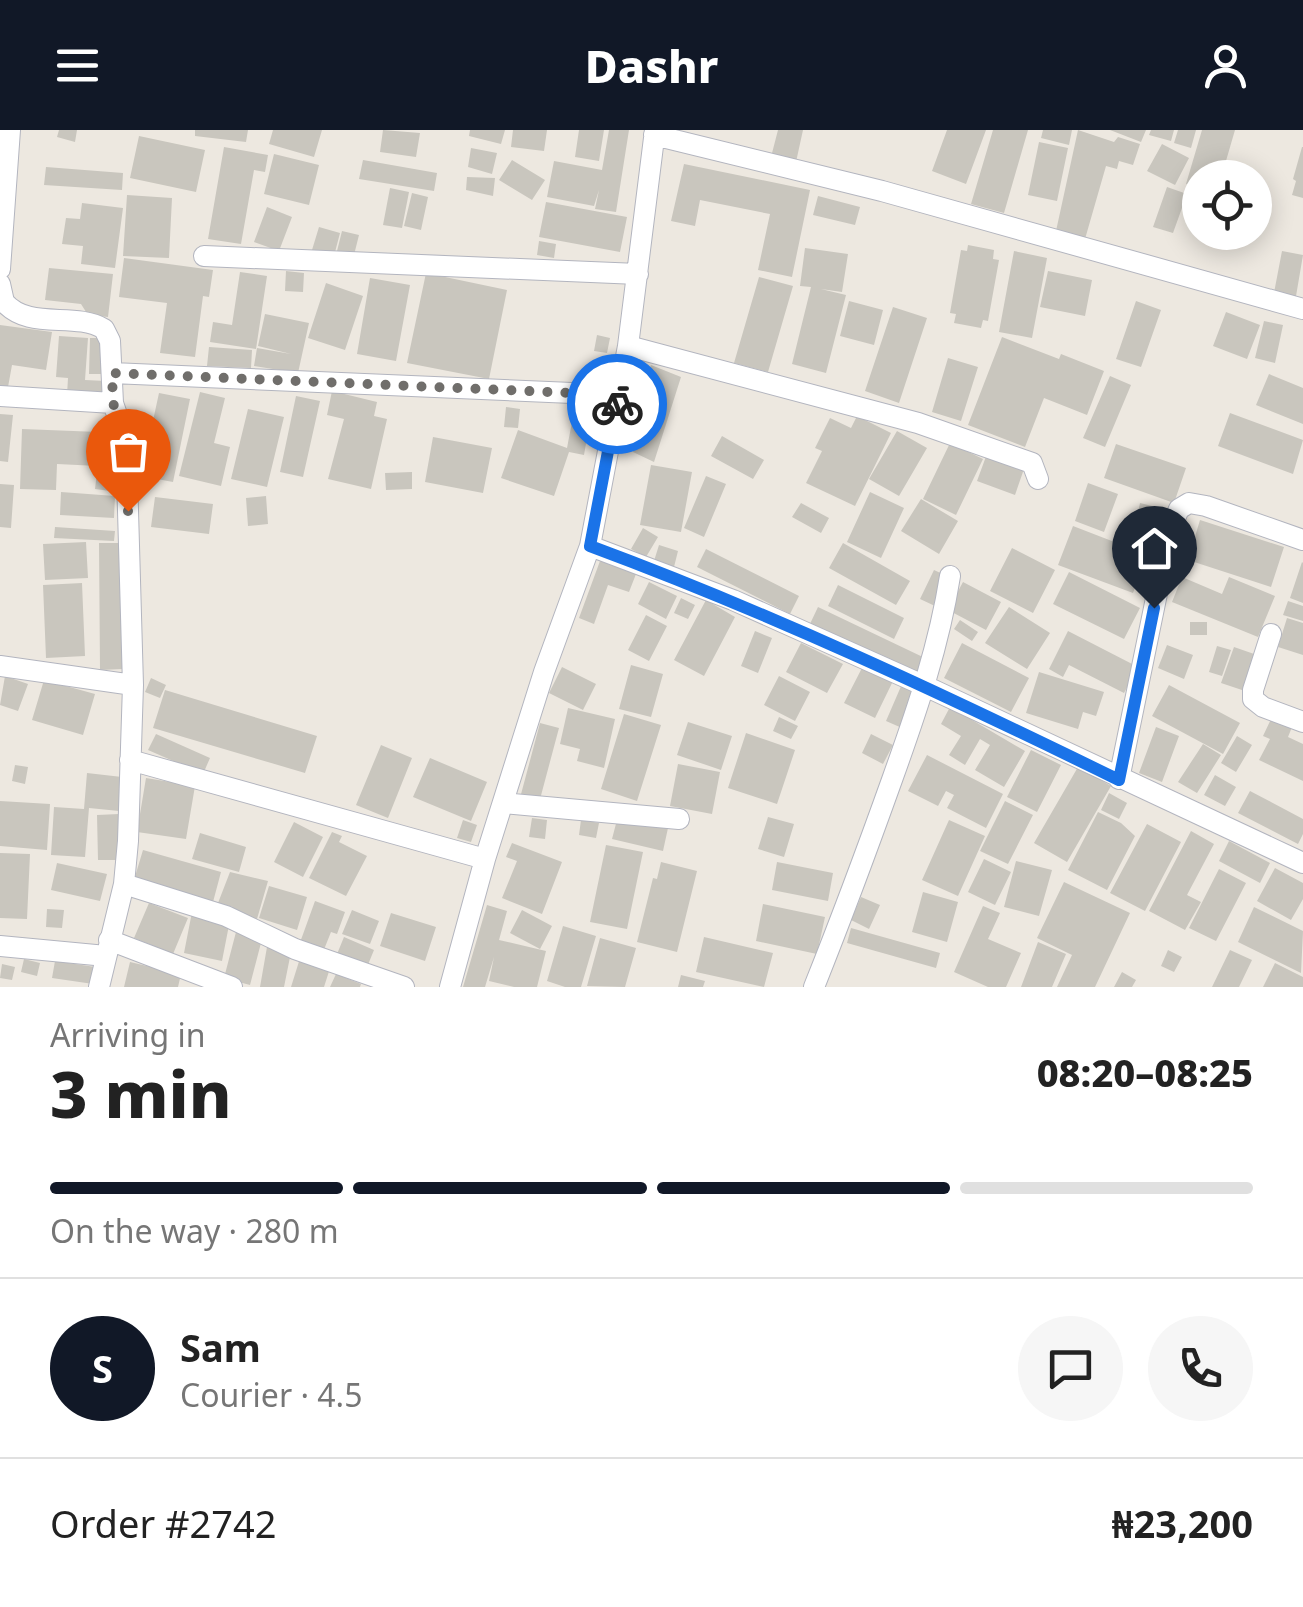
<!DOCTYPE html>
<html lang="en">
<head>
<meta charset="utf-8">
<style>
  :root { --surface:#fff; --page:#f6f6f6; --text:#222; --muted:#767676; --line:#e0e0e0; --accent:#111827 }
  body { margin:0; font-family:"Noto Sans",sans-serif; background:var(--page); color:var(--text); height:100vh; display:flex; flex-direction:column; font-size:38px; white-space:nowrap }
  * { box-sizing:border-box; margin:0 }
  p { font-size:32px; color:var(--muted) }
  .icon { flex:none; width:55px; height:55px; fill:none; stroke:currentColor; stroke-width:2; stroke-linecap:round; stroke-linejoin:round }
  .map { position:relative; height:857px; overflow:hidden }
  .side { display:flex; flex-direction:column; background:var(--surface); flex:1 }
  .side>* { flex:none }
  .controls { position:absolute; left:1182px; top:30px; display:grid; gap:20px }
  .controls a { display:grid; place-items:center; width:90px; height:90px; border-radius:50%; background:var(--surface); box-shadow:0 5px 25px #0003; font-size:50px }
  .pin { position:absolute; display:grid; place-items:center; width:85px; height:85px; color:#fff; margin:-102px -42px; border-radius:50% 50% 50% 0; rotate:-45deg; box-shadow:0 0 10px #0007 }
  .pin .icon { rotate:45deg }
  .courier { position:absolute; display:grid; place-items:center; width:100px; height:100px; margin:-50px; border:8px solid #1a73e8; border-radius:50%; background:#fff; color:#222; box-shadow:0 2px 12px #0007 }
  .summary em { font-style:normal; font-weight:800 }
  .summary div { display:flex; flex-direction:column-reverse }
  .summary { display:flex; align-items:center; justify-content:space-between; height:170px; padding:0 50px }
  h1 { font-size:65px; font-weight:800; line-height:75px }
  .bar { display:grid; grid-template-columns:repeat(4,1fr); gap:15px 10px; align-content:center; height:120px; padding:0 50px }
  .bar i { height:12px; border-radius:8px; background:var(--line) }
  .bar .selected { background:var(--accent) }
  .bar p { grid-column:span 4 }
  .line { display:flex; align-items:center; gap:25px; padding:0 50px; border-top:2px solid var(--line) }
  .line div { flex:1 }
  .round { display:grid; place-items:center; flex:none; width:105px; height:105px; border-radius:52px; background:var(--page) }
  header { display:flex; justify-content:space-between; align-items:center; height:130px; padding:0 50px; background:var(--accent); color:#fff; font-size:45px; font-weight:800 }
  .map>svg:first-child { display:block }
  .building { fill:#c9c6be }
  .lines { fill:none; stroke-linecap:round; stroke-linejoin:round }
  .minor-casing { stroke:#b3b5bf; stroke-width:22 }
  .minor { stroke:#fff; stroke-width:20 }
  .done { stroke:#706e6b; stroke-width:10; stroke-dasharray:0 18 }
  .route { stroke:#1a73e8; stroke-width:12 }
</style>
</head>
<body>
<header><svg class="icon" aria-label="menu" viewBox="0 0 24 24"><path d="M4 6h16M4 12h16M4 18h16"/></svg>Dashr<svg class="icon" aria-label="person" viewBox="0 0 24 24"><circle cx="12" cy="8" r="4"/><path d="M4 21q1-7 8-7t8 7"/></svg></header>
<div class="map">
<svg width="1303" height="857" viewBox="0 0 1303 857">
  <rect width="100%" height="100%" fill="#ede8e0"/>
  <path class="building" d="M59,0H77L75,12L57,7Z
    M195,0H248L246,12L195,6Z
    M273,0H322L314,27L269,14Z
    M383,0L420,3L416,27L380,22Z
    M470,0H505L501,14L469,6Z
    M513,0H547L544,21L511,17Z
    M579,0H604L599,31L575,27Z
    M609,0H629L616,82L595,79L599,60L594,76L547,67L554,31L602,40Z
    M778,0H803L796,32L771,27Z
    M947,0H986L966,54L932,41Z
    M993,0H1028L1004,83L971,74Z
    M1043,0H1072L1069,15L1041,8Z
    M1078,0L1114,12L1118,7L1140,14L1133,35L1119,31L1117,39L1106,36L1085,109L1056,101Z
    M1110,0H1146L1141,12Z
    M1151,0H1174L1171,11L1149,5Z
    M1178,0H1196L1191,18L1174,13Z
    M1202,0H1235L1221,48H1200V58L1186,54Z
    M139,6L205,20L196,62L130,48Z
    M1039,12L1068,18L1057,71L1028,65Z
    M1162,14L1189,28L1175,55L1147,41Z
    M224,17L268,25L265,42L254,40L241,114L208,109Z
    M1302,17H1303V68L1292,65L1296,51L1293,49Z
    M471,18L497,23L492,44L468,37Z
    M274,24L319,35L309,75L264,64Z
    M363,30L437,43L434,61L359,49Z
    M512,30L545,50L532,70L499,50Z
    M684,34L810,60L792,147L758,140L770,84L700,70L695,96L671,91Z
    M46,37L123,43L122,60L44,55Z
    M467,47L495,48L493,66L466,60Z
    M1167,57L1187,64L1173,103L1153,97Z
    M390,58L409,62L402,98L383,95Z
    M412,63L428,67L421,100L404,96Z
    M127,65L172,68L169,128L123,126Z
    M818,66L860,77L855,95L813,85Z
    M546,72L627,87L620,122L539,107Z
    M82,73L123,78L115,138L81,134L83,116L62,114L66,88L80,89Z
    M267,77L292,87L279,121L254,112Z
    M319,97L340,103L334,126L312,120Z
    M342,101L359,105L354,125L337,121Z
    M539,111L556,114L554,128L537,125Z
    M968,115L994,120L993,129L999,130L988,191L983,190L981,198L954,193L956,184L950,183L961,120L967,121Z
    M805,118L848,124L842,162L821,159L846,165L826,243L792,234L811,157L800,156Z
    M1014,121L1047,128L1032,208L999,202Z
    M1282,121L1303,125L1295,172L1273,168Z
    M124,128L213,140L209,167L203,166L195,227L160,223L167,173L119,167Z
    M49,138L113,144L108,187L88,185L81,174L45,170Z
    M286,141L304,143L303,162L285,161Z
    M1048,141L1092,150L1085,186L1040,177Z
    M240,142L267,146L256,219L210,212L213,192L232,195Z
    M426,143L507,160L489,249L407,233Z
    M759,147L793,156L768,242L734,233Z
    M370,148L410,155L396,231L357,224Z
    M326,153L363,166L345,220L308,208Z
    M849,171L883,180L874,215L840,206Z
    M1136,171L1161,180L1141,237L1116,229Z
    M893,177L927,188L899,273L865,261Z
    M1226,182L1260,195L1247,229L1213,216Z
    M265,184L309,193L298,243L254,236L257,218L291,224L258,216Z
    M1264,191L1283,195L1275,233L1255,228Z
    M0,195L52,202L46,240L12,235L8,257L0,256Z
    M597,205L610,208L607,223L594,221Z
    M59,206L88,208L85,250L106,251L105,267L67,265L68,248L56,247Z
    M1002,207L1059,229L1061,224L1104,241L1087,285L1044,268L1025,317L968,295Z
    M90,208H108V244H89Z
    M209,217L252,220L251,238L207,236Z
    M948,228L978,237L961,291L932,282Z
    M651,235L681,247L654,332L633,322L652,260L643,255Z
    M594,237L607,241L604,254L591,250Z
    M1269,244L1303,258V294L1256,275Z
    M1110,246L1131,255L1105,317L1083,308Z
    M332,261L377,272L374,286L387,289L371,359L328,349L344,289L327,285Z
    M200,262L225,268L214,313L230,317L221,356L179,346Z
    M159,263L190,269L173,352L141,346Z
    M296,266L320,271L303,347L280,342Z
    M506,277L520,279L518,298L504,297Z
    M248,279L284,287L267,357L231,349Z
    M1230,283L1303,310L1293,344L1218,316Z
    M0,284L13,285L8,332L0,331Z
    M857,286L891,303L855,376L806,353L822,321L815,318L830,288L851,298Z
    M572,292L589,296L584,325L569,322L554,366L501,348L518,300L567,318Z
    M22,299L99,302L98,336L57,334L56,360L20,359Z
    M897,301L927,318L899,366L869,349Z
    M722,306L764,330L753,349L711,326Z
    M433,307L492,318L483,363L425,352Z
    M950,313L983,329L956,385L923,369Z
    M1116,314L1186,338L1174,373L1104,348Z
    M988,321L1025,336L1015,365L977,351Z
    M651,335L692,342L681,402L640,395Z
    M97,342L112,344L110,361L95,359Z
    M412,342V359L386,360L385,343Z
    M706,346L726,354L704,407L684,398Z
    M1088,353L1118,364L1104,402L1075,391Z
    M0,354L14,355L11,398L0,397Z
    M61,362L115,366L114,388L60,385Z
    M870,362L904,378L881,428L847,412Z
    M266,366L268,394L248,396L246,368Z
    M155,367L213,374L209,404L151,397Z
    M921,369L958,391L939,424L901,401Z
    M801,373L829,388L821,403L792,387Z
    M1140,373L1173,381L1165,417L1132,409Z
    M1200,390L1284,417L1271,457L1188,430Z
    M1073,396L1148,425L1133,463L1058,435Z
    M55,397L115,401L114,411L54,408Z
    M643,398L658,407L646,427L631,419Z
    M86,412L88,448L45,450L43,414Z
    M99,413H122L123,539L100,540Z
    M843,413L910,451L896,475L829,438Z
    M659,415L678,421L674,437L654,431Z
    M1012,418L1055,440L1033,483L990,461Z
    M706,419L799,466L790,484L697,437Z
    M600,431L636,444L629,462L608,455L594,494L579,488Z
    M1302,432L1303,433V473L1290,468Z
    M934,440L949,447L935,476L920,469Z
    M1069,442L1140,478L1124,509L1053,474Z
    M1182,447L1222,464L1229,447L1275,466L1258,507L1172,472Z
    M649,452L677,466L666,489L638,474Z
    M963,452L1001,472L986,500L948,480Z
    M82,453L85,526L46,528L43,455Z
    M838,455L904,488L894,509L828,476Z
    M681,468L695,475L688,489L674,483Z
    M706,470L735,487L704,546L674,530Z
    M1288,471L1303,476V491L1283,485Z
    M818,477L927,529L917,549L809,496Z
    M1009,477L1050,503L1027,539L985,513Z
    M646,485L667,496L649,531L628,520Z
    M1287,488L1303,493V525L1278,517Z
    M960,490L978,502L972,511L954,499Z
    M1190,492H1207V505H1190Z
    M755,501L772,508L758,543L741,536Z
    M1068,501L1138,537L1124,563L1069,535L1063,547L1049,539Z
    M801,513L843,534L827,563L786,542Z
    M962,513L1029,548L1011,582L944,548Z
    M1167,515L1193,525L1184,549L1158,538Z
    M1217,516L1231,520L1222,546L1209,542Z
    M1234,517L1257,525L1245,561L1221,553Z
    M631,535L663,544L651,587L619,579Z
    M863,536L893,551L875,588L844,573Z
    M562,537L596,554L583,580L549,563Z
    M1039,542L1104,562L1096,586L1083,582L1078,599L1026,583Z
    M5,546L28,554L18,581L0,575Z
    M779,546L810,562L795,591L764,575Z
    M151,548L166,555L160,568L145,562Z
    M44,550L95,564L83,605L32,590Z
    M902,554L917,560L902,598L886,591Z
    M1169,555L1240,593L1223,624L1152,586Z
    M165,560L317,606L305,643L153,598Z
    M950,577L1025,621L1004,657L975,640L990,615L980,609L965,635L949,625L961,606L941,594Z
    M568,578L615,589L604,638L577,631L580,619L560,614Z
    M624,584L661,595L637,671L601,659Z
    M779,587L798,596L791,609L773,601Z
    M1272,587L1292,597L1288,607L1303,614V651L1259,630L1270,609L1263,606Z
    M688,592L732,606L721,640L677,625Z
    M540,593L559,598L539,673L520,668Z
    M1156,597L1179,606L1162,652L1139,643Z
    M746,603L795,620L777,674L728,658Z
    M156,604L210,628L203,644L148,620Z
    M871,604L893,615L883,634L862,623Z
    M1237,606L1252,615L1236,642L1221,633Z
    M1203,614L1221,625L1197,663L1178,652Z
    M381,615L412,628L388,688L356,675Z
    M1031,620L1061,635L1037,682L1007,667Z
    M927,625L1003,664L986,698L947,678L954,665L946,661L938,676L908,661Z
    M430,628L487,652L471,691L413,667Z
    M678,634L720,642L712,684L670,676Z
    M15,635L28,637L25,654L12,651Z
    M1078,637L1111,656L1067,732L1034,713Z
    M87,643L122,647L119,681L89,678L85,727L51,725L54,677L84,679Z
    M1215,645L1236,657L1225,676L1204,665Z
    M146,648L195,656L186,709L137,702Z
    M1250,661L1303,689V704L1298,714L1238,683Z
    M1109,663L1127,673L1119,689L1101,680Z
    M0,671L50,674L47,720L0,716Z
    M1005,671L1033,685L1008,734L980,721Z
    M1098,682L1121,693L1135,706L1107,760L1068,740Z
    M119,684L120,730H98L97,685Z
    M618,686L668,698L663,721L612,709Z
    M768,687L794,694L784,727L758,719Z
    M532,688L547,690L545,709L529,707Z
    M463,690L477,695L471,712L457,708Z
    M581,690L599,693L596,708L579,705Z
    M949,690L985,706L958,766L922,750Z
    M294,692L323,707L303,747L274,732Z
    M1147,694L1181,712L1145,781L1110,763Z
    M1191,701L1214,714L1187,765L1201,772L1185,800L1149,781Z
    M332,702L342,706L339,712L367,726L346,766L309,748Z
    M200,703L246,717L239,742L192,729Z
    M1229,711L1270,733L1260,753L1219,731Z
    M512,713L562,732L542,784L502,768L517,731L506,727Z
    M606,715L643,722L627,799L590,792Z
    M143,720L221,742L213,772L134,750Z
    M0,723L30,724L27,789L0,788Z
    M984,729L1011,742L995,775L968,762Z
    M1016,731L1052,740L1039,786L1004,777Z
    M661,732L697,741L677,822L637,812L653,748L657,749Z
    M777,732L833,743L828,771L772,760Z
    M57,733L107,744L100,771L51,760Z
    M1275,738L1303,753V769L1291,790L1257,771Z
    M1219,739L1246,753L1216,811L1189,798Z
    M230,742L268,751L257,789L232,782L233,777L218,773Z
    M1064,752L1130,783L1095,857H1057L1072,825L1037,808Z
    M269,756L307,767L297,800L259,788Z
    M923,762L958,772L947,812L912,802Z
    M861,767L880,775L869,799L851,790Z
    M315,771L345,782L337,804L331,802L321,827L298,818Z
    M149,773L188,788L173,824L134,808Z
    M763,774L825,787L817,824L756,811Z
    M487,775L507,781L499,810L546,821L537,857H514L489,851L494,827L485,857H463Z
    M983,776L1000,783L988,809L1021,823L1006,857H988L954,842Z
    M1254,777L1303,801L1301,843L1238,812Z
    M47,779L64,780L62,798L46,797Z
    M352,780L379,791L370,814L342,804Z
    M522,780L552,796L540,819L510,803Z
    M192,782L230,790L222,831L184,823Z
    M391,783L436,797L425,831L380,816Z
    M563,796L596,806L581,857H565L547,851Z
    M851,798L940,823L936,838L847,813Z
    M236,802L262,809L250,855L224,848Z
    M344,807L374,820L365,842L335,829Z
    M704,807L773,823L764,857L696,842Z
    M600,808L636,818L625,857L587,856Z
    M1038,812L1066,824L1052,857H1021Z
    M267,817L291,822L284,857H260Z
    M1168,820L1182,827L1174,842L1161,836Z
    M1230,820L1252,830L1239,857H1212Z
    M301,825L331,835L324,857H291Z
    M24,829L40,833L37,846L21,842Z
    M55,831L102,838L100,855L52,848Z
    M130,832L181,844L178,857H124Z
    M1275,833L1303,847V857H1263Z
    M2,834L15,837L12,850L0,848Z
    M1122,842L1136,850L1132,857H1114Z
    M336,844L361,854L360,857H330Z
    M681,845L705,851L703,857H678Z"/>
  <g class="lines">
    <g class="minor-casing">
      <path id="minor" d="M654,5L882,61L1303,179
        M204,126L638,144
        M0,139L10,0
        M0,154L4,172C29,201 74,181 104,199L110,211L113,273L126,311L133,555L128,711L124,754L99,857
        M628,216L918,293L1032,333L1038,349
        M112,243L619,265
        M0,266L113,273
        M590,416L733,470L925,556L1303,733
        M1271,504L1253,560V569L1263,577L1303,592
        M0,536L133,555
        M130,630L485,729
        M1119,649L1170,400L1179,379L1189,373L1206,376L1303,410
        M503,673L679,689
        M124,754L226,786L295,819L404,857
        M109,810L232,857
        M0,816L106,826
        M450,857L485,729L544,542L590,416L628,216L655,0
        M814,857C842,787 868,717 893,647C917,580 939,516 950,446"/>
    </g>
    <use href="#minor" class="minor"/>
  </g>
  <g class="lines">
    <path class="done" d="M128,381L126,311L113,273L112,243L619,265L617,274"/>
    <path class="route" d="M617,274L590,416C771,483 945,565 1119,650L1154,478"/>
  </g>
</svg>
<div class="controls">
<a><svg class="icon" aria-label="locate" viewBox="0 0 24 24"><circle cx="12" cy="12" r="6"/><path d="M12 2v4M12 18v4M2 12h4M18 12h4"/></svg></a>
</div>
<div class="pin" style="left:128px;top:381px;background:#ea580c"><svg class="icon" aria-label="bag" viewBox="0 0 24 24"><path d="M5 8h14l-1 12H6zM9 8a3 3 0 0 1 6 0"/></svg></div>
<div class="pin" style="left:1154px;top:478px;background:#1f2937"><svg class="icon" aria-label="home" viewBox="0 0 24 24"><path d="M3 11l9-7 9 7M6 9v11h12V9"/></svg></div>
<div class="courier" style="left:617px;top:274px"><svg class="icon" aria-label="bike" viewBox="0 0 24 24"><circle cx="6" cy="16" r="4"/><circle cx="18" cy="16" r="4"/><path d="M6 16l4-8h5l3 8M10 8l3 8H6M13 5h3"/></svg></div>
</div>
<section class="side">
<div class="summary"><div><h1>3 min</h1><p>Arriving in</p></div><em>08:20–08:25</em></div>
<div class="bar"><i class="selected"></i><i class="selected"></i><i class="selected"></i><i></i><p>On the way · 280 m</p></div>
<div class="line" style="height:180px"><b class="round" style="background:var(--accent);color:#fff">S</b><div><b>Sam</b><p>Courier · 4.5</p></div><a class="round"><svg class="icon" aria-label="chat" viewBox="0 0 24 24"><path d="M4 5h16v11H9l-5 4z"/></svg></a><a class="round"><svg class="icon" aria-label="phone" viewBox="0 0 24 24"><path d="M5 4h4l2 5-3 2q2 4 5 5l2-3 5 2v4C11 20 4 13 5 4z"/></svg></a></div>
<div class="line" style="height:130px"><div>Order #2742</div><b>₦23,200</b></div>
</section>
</body>
</html>
